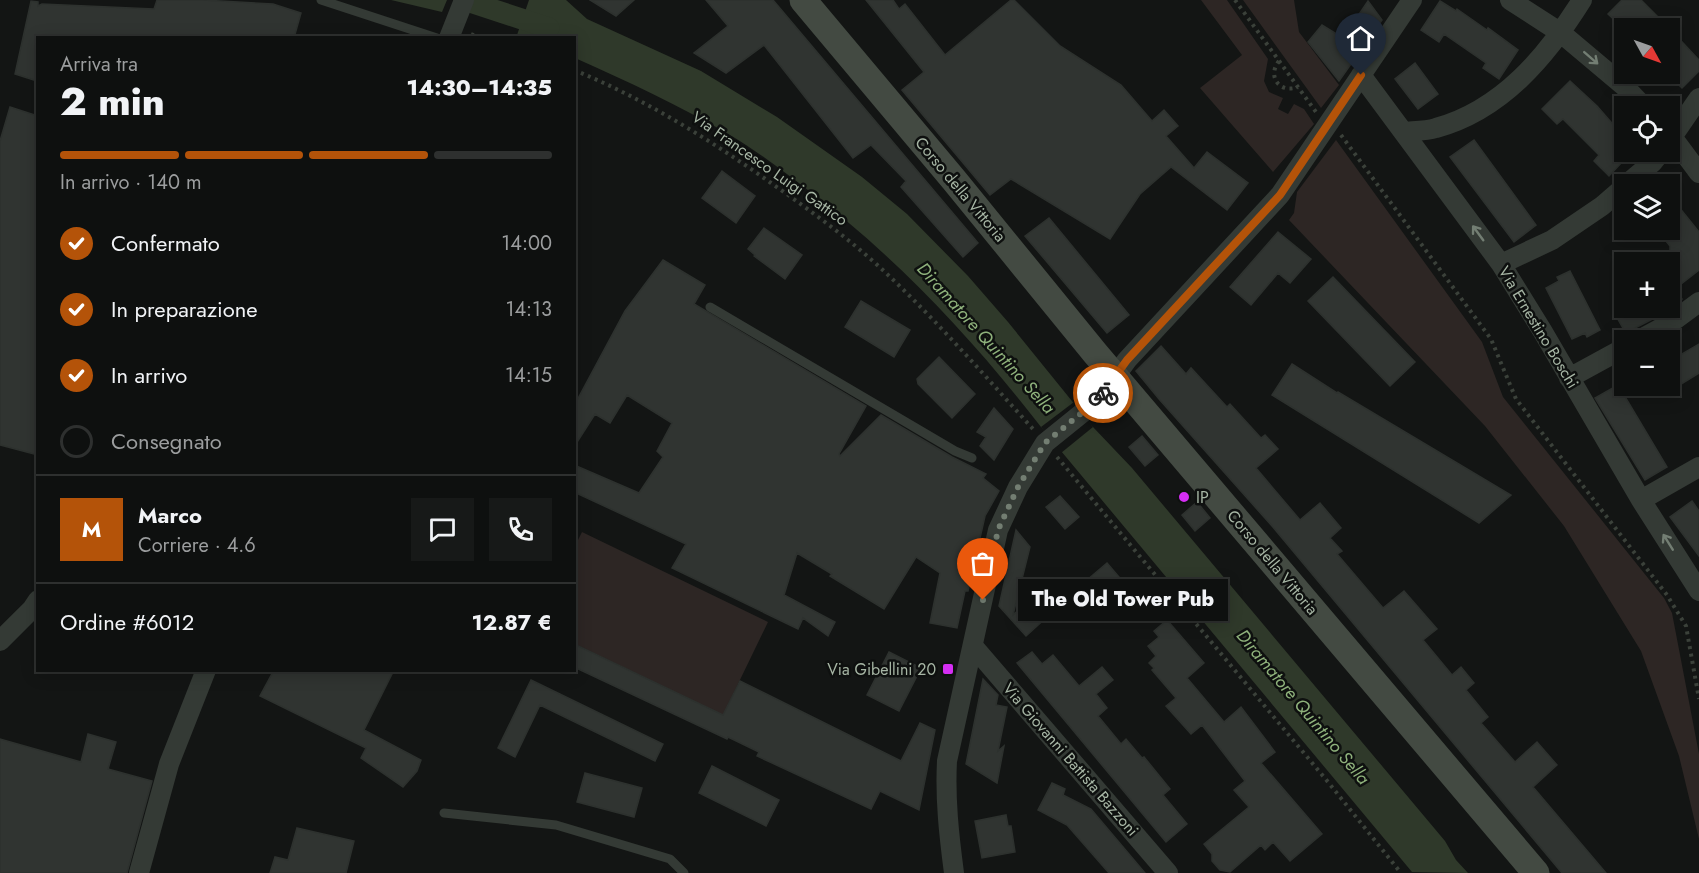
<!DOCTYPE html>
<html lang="it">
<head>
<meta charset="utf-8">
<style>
  :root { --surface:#0e100f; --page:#171918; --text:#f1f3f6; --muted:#9b9d9e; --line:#2e302f; --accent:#b45309 }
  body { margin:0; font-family:Jost,sans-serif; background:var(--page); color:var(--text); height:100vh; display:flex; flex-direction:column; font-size:22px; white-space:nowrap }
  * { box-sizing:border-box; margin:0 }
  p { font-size:20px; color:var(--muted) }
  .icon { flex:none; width:33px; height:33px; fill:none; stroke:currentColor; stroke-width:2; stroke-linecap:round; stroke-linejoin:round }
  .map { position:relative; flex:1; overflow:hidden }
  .drawer { position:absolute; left:36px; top:36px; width:540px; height:636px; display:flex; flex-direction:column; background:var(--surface); border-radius:0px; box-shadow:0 3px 15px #0003,0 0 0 2px var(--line) }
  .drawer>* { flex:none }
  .needle { width:39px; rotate:130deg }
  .fabs { position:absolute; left:1614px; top:18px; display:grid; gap:12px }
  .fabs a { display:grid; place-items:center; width:66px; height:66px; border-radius:0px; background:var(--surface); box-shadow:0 3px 15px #0003,0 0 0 2px var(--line); font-size:30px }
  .pin { position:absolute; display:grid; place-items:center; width:51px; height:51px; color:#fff; margin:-62px -26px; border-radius:50% 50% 50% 0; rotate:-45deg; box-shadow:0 0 6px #0007 }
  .pin .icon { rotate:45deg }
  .courier { position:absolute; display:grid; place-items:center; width:60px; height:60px; margin:-30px; border:4px solid #b45309; border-radius:50%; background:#fff; color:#222; box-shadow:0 2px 8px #0007 }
  .bubble { position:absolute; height:42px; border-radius:0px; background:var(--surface); box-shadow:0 3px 15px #0003,0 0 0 2px var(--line); font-size:20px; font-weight:800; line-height:42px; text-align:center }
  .summary em { font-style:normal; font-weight:800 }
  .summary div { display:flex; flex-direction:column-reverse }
  .summary { display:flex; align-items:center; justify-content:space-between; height:102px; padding:0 24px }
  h1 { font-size:39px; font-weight:800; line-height:45px }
  .bar { display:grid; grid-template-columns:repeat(4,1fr); gap:9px 6px; align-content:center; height:72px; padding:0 24px }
  .bar i { height:8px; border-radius:4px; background:var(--line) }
  .bar .active { background:var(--accent) }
  .bar p { grid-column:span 4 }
  .line { display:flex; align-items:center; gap:15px; padding:0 24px; border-top:2px solid var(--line) }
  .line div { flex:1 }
  .round { display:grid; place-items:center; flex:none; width:63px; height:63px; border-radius:0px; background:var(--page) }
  ol { padding:0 24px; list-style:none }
  li { display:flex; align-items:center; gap:18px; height:66px }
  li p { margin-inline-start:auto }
  li .icon { padding:6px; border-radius:50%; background:var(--accent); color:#fff; stroke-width:4 }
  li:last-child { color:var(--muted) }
  li i { width:33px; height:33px; border:3px solid var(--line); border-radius:50% }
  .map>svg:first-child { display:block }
  .green { fill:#2d2624 }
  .water { fill:#2f392a }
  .pier { fill:#131514 }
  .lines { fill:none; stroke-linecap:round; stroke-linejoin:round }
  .canal { stroke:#2f392a; stroke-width:21 }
  .building { fill:#303431; stroke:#2d312e; stroke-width:1.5 }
  .path { stroke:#3b413a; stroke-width:4; stroke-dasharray:3 4.5; stroke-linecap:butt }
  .lane { stroke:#343a35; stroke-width:9 }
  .street { stroke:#343a35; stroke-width:20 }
  .secondary { stroke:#434a42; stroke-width:27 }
  .oneway { stroke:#737e73 }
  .done { stroke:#737e72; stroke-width:6; stroke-dasharray:0 10.8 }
  .route { stroke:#b45309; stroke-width:8 }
  .poi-dot { fill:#d52ef3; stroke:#0e100f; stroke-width:2 }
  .labels { text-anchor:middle; stroke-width:5; stroke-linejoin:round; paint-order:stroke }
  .street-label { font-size:16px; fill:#a7b6a5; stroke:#0e100f }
  .poi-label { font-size:16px; fill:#a7b6a5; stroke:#0e100f; text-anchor:start }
  .water-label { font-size:18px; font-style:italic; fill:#8eb17b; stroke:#0e100f }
</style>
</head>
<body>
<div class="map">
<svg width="1699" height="873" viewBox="0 0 1699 873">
  <rect width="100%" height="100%" fill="#131514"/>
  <path class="green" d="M1201,0H1227L1268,59L1264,81L1269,92L1283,98L1278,109L1288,114L1294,104L1304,109L1314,124L1273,172L1200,88L1242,55Z
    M1243,0H1294L1299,32L1339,85L1321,108Z
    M1336,140L1482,342L1503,397L1664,598L1672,613L1699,754V839L1679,756L1641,651L1564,526L1485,426L1289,220L1294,213L1297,192Z
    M582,532L768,622L723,715L575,644L574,548Z"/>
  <path class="water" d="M391,0H447L442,12Z
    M529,0H566L587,19L701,71L777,117L862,177L907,214L968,276L1008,322L1093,427L1132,468L1445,841L1456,860L1468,873L1412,872L1041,427C973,339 897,258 808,190C783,171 757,151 730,135C680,106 627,81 575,58L574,38H523L517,35Z"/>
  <path class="pier" d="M1074,402L1093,427L1061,453L1041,427Z"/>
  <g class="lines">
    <path class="canal" d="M464,0L549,28"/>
  </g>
  <path class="building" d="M157,0H203L273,4L301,13L294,38H38V72L34,80L15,74L31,1L38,2V6L42,4L154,9Z
    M590,0H634L616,16Z
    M706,0H773L978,243L963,257L901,187L906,181L871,145L853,158L764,45L726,73L694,53L728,26Z
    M866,0H893L899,9L905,4L945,55L1011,0H1014L1060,46L1121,85L1152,121L1164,110L1178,126L1166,136L1194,168L1207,152L1248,183L1227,210L1171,167L1140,194L1110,239L1011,179L990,195L902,90L924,72Z
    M1622,0H1641L1669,28H1623L1608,14Z
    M1368,1L1382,20L1339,81L1308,42L1322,25L1343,38Z
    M1440,1L1456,11L1457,9L1487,30L1488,28L1518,50L1499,79L1483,68L1486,63L1444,34L1439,42L1421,30Z
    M1670,29L1699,60V71L1682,88L1670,76Z
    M1415,63L1438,94L1418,109L1395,79Z
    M1570,81L1597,106L1624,137V160L1609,176L1594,161L1599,155L1563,119L1557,124L1542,109Z
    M10,107L38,116V455L0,445V141Z
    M1474,140L1536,225L1514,242L1450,157Z
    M722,171L755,196L736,223L702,198Z
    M1670,196L1699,232V270L1676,288L1682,299L1666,312L1633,329L1628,337L1615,314L1626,308H1670V246L1657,230H1670Z
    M1049,218L1129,315L1107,333L1025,236Z
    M764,228L802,255L785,279L754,256L755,255L748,249Z
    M1278,232L1311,259L1290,283L1278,273L1251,305L1230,287Z
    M663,260L705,285L694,304L866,406L839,454L840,456L881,415L952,457L986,474L983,478L999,491L985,516L968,591H965L957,628L930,623L940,573L916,557L884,609L830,576L832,574L797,553L784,595L835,622L828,636L803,618L798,629L672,568L686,544L574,492V465L639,493L663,457L657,451L672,423L627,395L610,423L595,414L574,447V406L625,311Z
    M1570,271L1600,330L1587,337L1585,333L1572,339L1546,288L1559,281L1557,277Z
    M1333,277L1415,362L1390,386L1308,301Z
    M861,301L910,330L894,357L845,327Z
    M1699,344V373L1670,391V361Z
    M1161,346L1186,374L1191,368L1227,407L1230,404L1261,438L1265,435L1278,449L1256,468L1300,520L1320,503L1341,528L1330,538L1342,551L1337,554L1383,608L1404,591L1437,629L1423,640L1452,675L1461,667L1474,683L1466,690L1488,717L1481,723L1515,762L1537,742L1557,765L1533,787L1606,873H1562L1272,526L1159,399L1136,371Z
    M939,357L975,394L952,418L918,384L917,379Z
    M1292,364L1337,393L1338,392L1511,495L1479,523L1272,395Z
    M1618,385L1667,467L1645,480L1595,398Z
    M994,408L1013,429L994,460L980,446L986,437L977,432Z
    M1142,436L1158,455L1145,466L1129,447Z
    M1060,496L1079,517L1065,529L1046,507Z
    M1692,501L1699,511V556L1670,517Z
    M1197,502L1210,518L1195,531L1182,515Z
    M1016,530L1030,547L1013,615L1053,579L1069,597L1026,636L999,606Z
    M1107,563L1130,590L1110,607L1087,580Z
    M1167,620L1204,663L1187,678L1224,722L1241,707L1275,752L1261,763L1322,834L1290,861L1273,842L1265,850L1261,845L1230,872L1220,870L1212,861V854L1204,844L1249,807L1234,790L1245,781L1202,725L1191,734L1166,706L1176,698L1152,670L1154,668L1149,663L1156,656L1148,646L1159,637L1154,631Z
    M574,644L723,715L740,681L901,761L920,723L935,730L919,810L880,791L871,809L757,756L759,752L728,737L727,739L574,667Z
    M889,652L921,668L899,711L867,695Z
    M1032,652L1042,664L1053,655L1079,686L1102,667L1113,680L1096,694L1107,708L1098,716L1121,744L1126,739L1142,758L1144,757L1170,789L1163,795L1187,824L1166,842L1017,663Z
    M274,670H394L364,730L421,760L417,771L403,787L361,758L366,748L260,696Z
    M983,679L998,695L996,705L1007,707L998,751L1004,746L997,783L966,764Z
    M531,680L663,744L655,761L540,705L515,757L498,748Z
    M88,734L116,742L108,769L152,781L127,873H0V739L81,762Z
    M712,766L779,800L766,826L699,793Z
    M585,773L642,788L634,817L577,802Z
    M1052,783L1065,789L1063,795L1091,809L1145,873H1109L1067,825L1038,810Z
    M1006,815L1008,826H1011L1015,852L982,858L975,821Z
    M297,828L354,841L346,873H270L275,857L288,860Z"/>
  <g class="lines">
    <path class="path" d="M1235,0L1316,112
      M471,34L481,38
      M1279,61C1267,76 1279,94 1298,87
      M574,70C645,99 710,140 771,183C811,211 851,240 886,273C938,322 985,376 1033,429
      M1341,135L1491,339L1516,399L1667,595L1686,626L1699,699
      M1057,457L1328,782L1401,873"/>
    <path class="lane" d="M321,0L437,38
      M710,307L955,451L972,458
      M444,813L556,825L670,859L684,873"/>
    <path class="street" d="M1510,0L1561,33L1624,86L1643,106
      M449,38L464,0
      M1361,75L1501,264L1543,332L1641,500L1699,591
      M1404,132C1414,131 1426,131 1436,128C1502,110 1547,56 1582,0
      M1670,134L1699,173
      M1670,140L1699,98
      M1627,184L1653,162L1661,152
      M1501,264L1552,240L1602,206L1624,187
      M1639,340L1672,322L1699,302
      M1569,378L1624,348
      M1641,500L1699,467
      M0,641L32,609L38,600
      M973,646L1168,873
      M139,873L169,764L206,670
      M954,873C949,835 945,799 947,761L998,530L1018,487L1045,443L1097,401L1127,360L1280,195L1412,0"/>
    <path class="secondary" d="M803,0L954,180L1095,353L1536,873"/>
  </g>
  <defs><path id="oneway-shaft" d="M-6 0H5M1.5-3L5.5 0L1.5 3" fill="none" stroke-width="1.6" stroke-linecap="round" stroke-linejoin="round" transform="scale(1.5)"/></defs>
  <g class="oneway">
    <use href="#oneway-shaft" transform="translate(1591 58) rotate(41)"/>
    <use href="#oneway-shaft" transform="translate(1478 233) rotate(-126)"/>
    <use href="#oneway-shaft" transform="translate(1668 542) rotate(-122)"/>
  </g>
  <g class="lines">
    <path class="done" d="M983,600L998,530L1018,487L1045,443L1096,401L1103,393"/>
    <path class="route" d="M1103,393L1127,360L1280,195L1361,75"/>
  </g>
  <g class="poi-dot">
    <circle cx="1184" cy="497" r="6"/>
    <rect x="942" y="663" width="12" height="12" rx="3"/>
  </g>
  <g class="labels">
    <g class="street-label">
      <text transform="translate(770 168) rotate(35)" y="6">Via Francesco Luigi Gattico</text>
      <text transform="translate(961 189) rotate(50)" y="6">Corso della Vittoria</text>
      <text transform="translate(1539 327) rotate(59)" y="6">Via Ernestino Boschi</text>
      <text transform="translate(1273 562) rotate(50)" y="6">Corso della Vittoria</text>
      <text transform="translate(1071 759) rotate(49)" y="6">Via Giovanni Battista Bazzoni</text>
    </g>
    <g class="poi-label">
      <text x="1196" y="503">IP</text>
      <text x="936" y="675" text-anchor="end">Via Gibellini 20</text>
    </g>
    <g class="water-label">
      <text transform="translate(986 338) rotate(48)" y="6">Diramatore Quintino Sella</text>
      <text transform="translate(1303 707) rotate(50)" y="6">Diramatore Quintino Sella</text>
    </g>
  </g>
</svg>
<div class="fabs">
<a><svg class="needle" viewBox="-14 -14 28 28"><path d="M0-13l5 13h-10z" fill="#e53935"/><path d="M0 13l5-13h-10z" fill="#9b9d9e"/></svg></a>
<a><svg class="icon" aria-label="locate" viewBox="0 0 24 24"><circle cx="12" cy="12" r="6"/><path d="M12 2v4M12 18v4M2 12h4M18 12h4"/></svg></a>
<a><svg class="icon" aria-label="layers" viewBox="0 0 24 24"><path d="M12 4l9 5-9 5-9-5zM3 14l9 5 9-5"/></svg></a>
<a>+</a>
<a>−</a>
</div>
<div class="pin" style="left:983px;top:600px;background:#ea580c"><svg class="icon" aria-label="bag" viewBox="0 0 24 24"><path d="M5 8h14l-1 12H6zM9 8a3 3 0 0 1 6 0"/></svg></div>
<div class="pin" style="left:1361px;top:75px;background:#1f2937"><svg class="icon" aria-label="home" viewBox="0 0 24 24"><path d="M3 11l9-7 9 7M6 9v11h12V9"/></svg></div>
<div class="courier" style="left:1103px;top:393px"><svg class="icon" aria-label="bike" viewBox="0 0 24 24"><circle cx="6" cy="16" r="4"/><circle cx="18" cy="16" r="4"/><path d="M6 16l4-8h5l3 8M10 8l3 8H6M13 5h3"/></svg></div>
<div class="bubble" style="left:1018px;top:579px;width:210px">The Old Tower Pub</div>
<section class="drawer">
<div class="summary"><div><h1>2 min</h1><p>Arriva tra</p></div><em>14:30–14:35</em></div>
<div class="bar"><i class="active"></i><i class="active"></i><i class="active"></i><i></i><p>In arrivo · 140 m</p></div>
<ol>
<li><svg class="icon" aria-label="check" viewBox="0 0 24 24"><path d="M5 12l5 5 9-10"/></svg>Confermato<p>14:00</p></li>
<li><svg class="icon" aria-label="check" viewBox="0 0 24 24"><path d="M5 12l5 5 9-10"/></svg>In preparazione<p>14:13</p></li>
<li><svg class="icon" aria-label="check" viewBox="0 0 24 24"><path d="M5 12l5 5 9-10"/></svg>In arrivo<p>14:15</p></li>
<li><i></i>Consegnato</li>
</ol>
<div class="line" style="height:108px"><b class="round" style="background:var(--accent);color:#fff">M</b><div><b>Marco</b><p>Corriere · 4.6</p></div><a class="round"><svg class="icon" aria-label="chat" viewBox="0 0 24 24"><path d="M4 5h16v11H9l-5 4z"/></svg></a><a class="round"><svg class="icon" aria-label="phone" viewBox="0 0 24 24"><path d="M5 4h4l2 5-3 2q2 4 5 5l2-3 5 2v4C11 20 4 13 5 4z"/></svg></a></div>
<div class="line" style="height:78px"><div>Ordine #6012</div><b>12.87 €</b></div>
</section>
</div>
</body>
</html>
